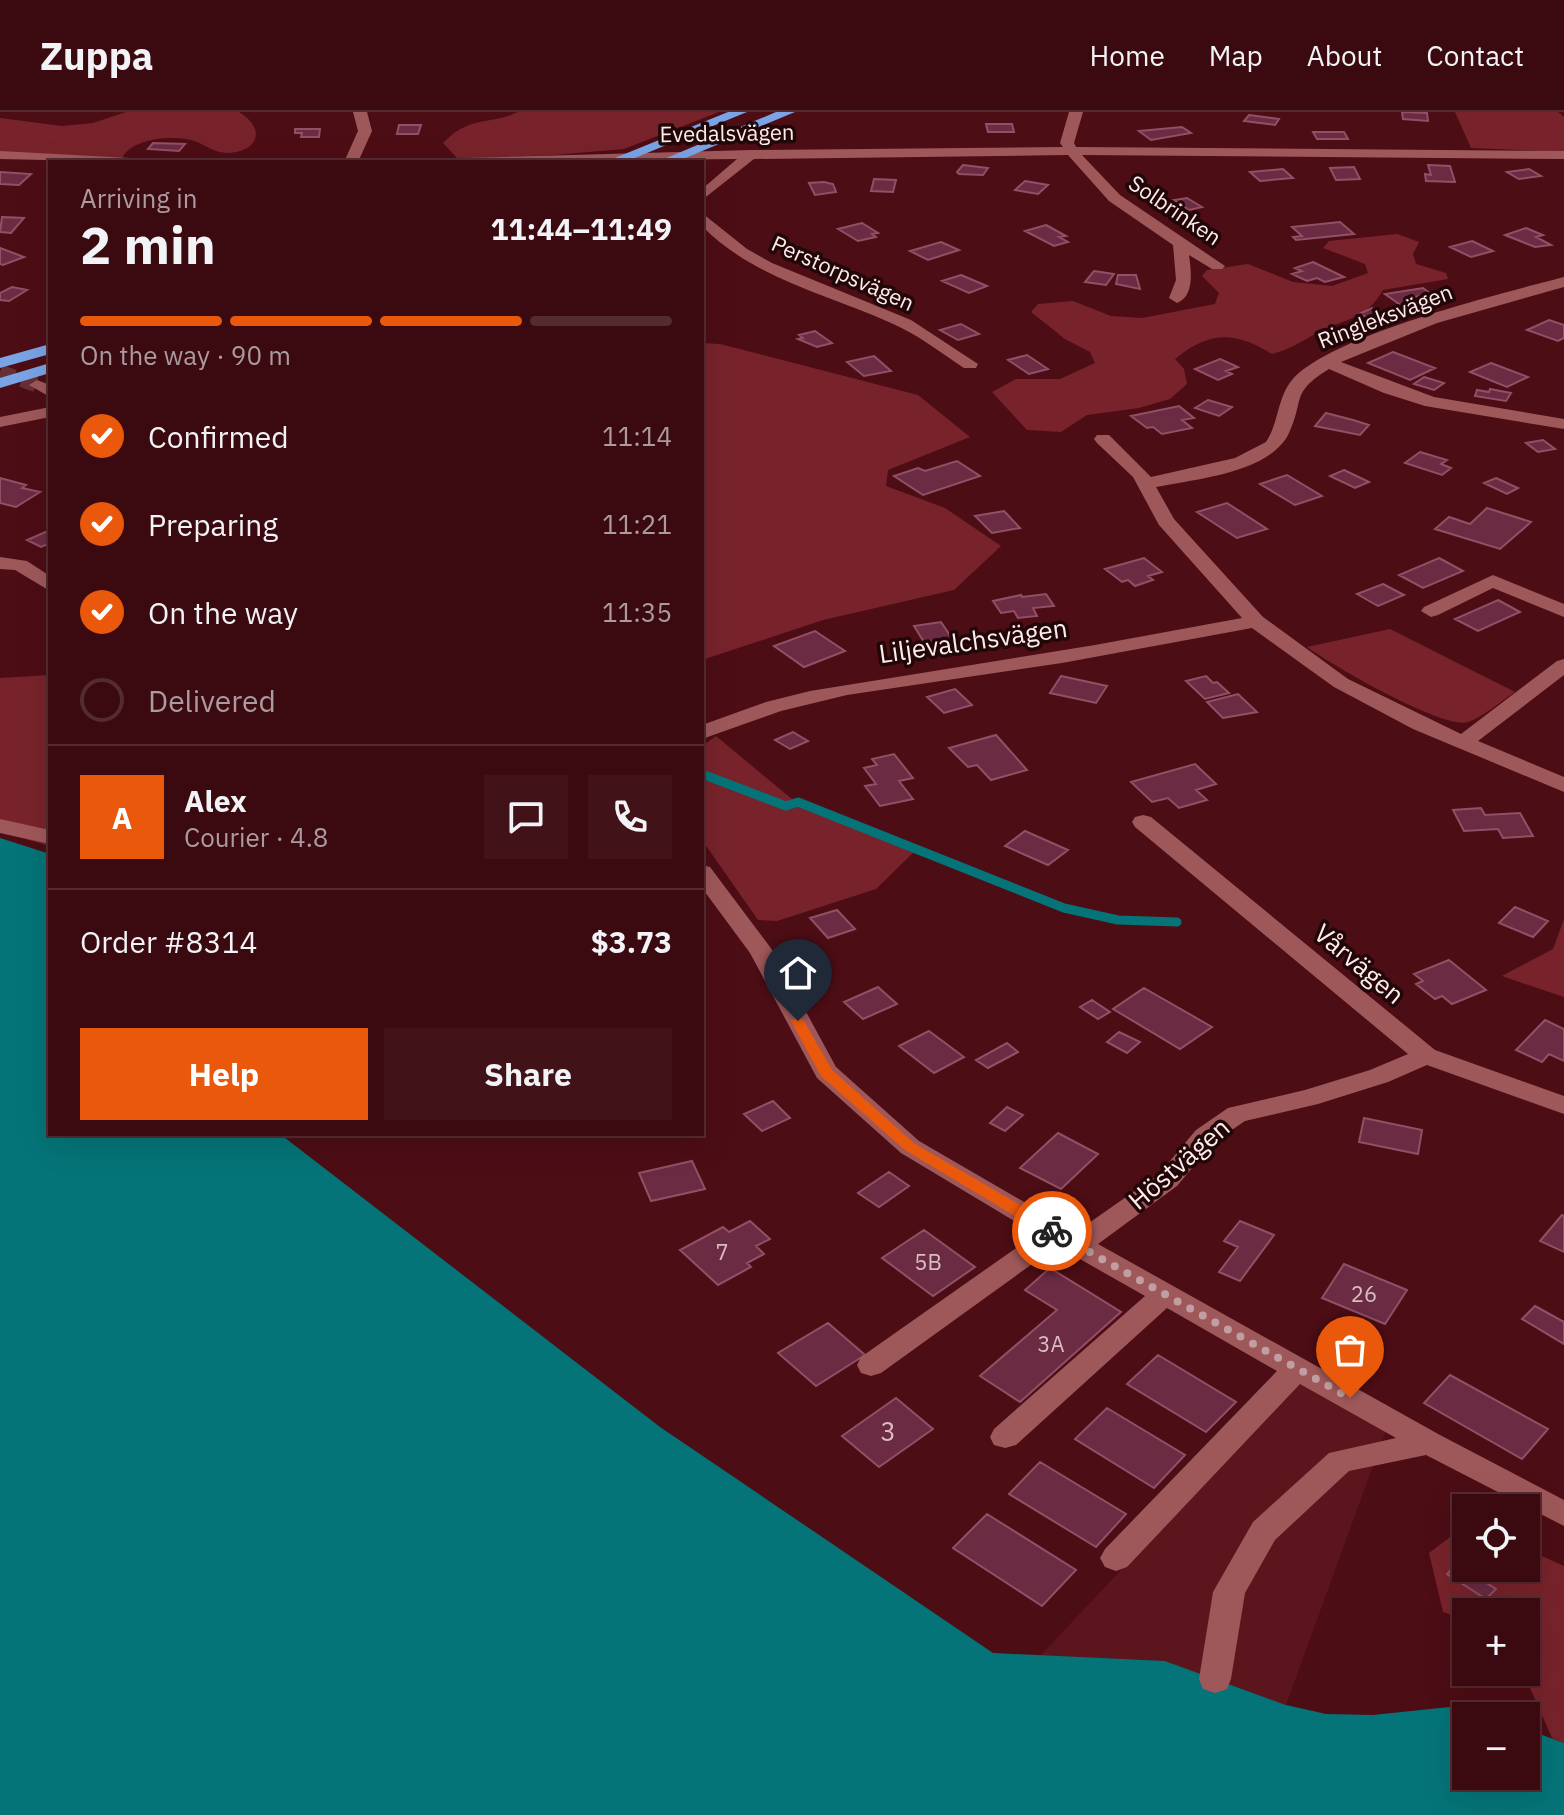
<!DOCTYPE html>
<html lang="en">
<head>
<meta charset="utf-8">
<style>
  :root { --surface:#3a0a10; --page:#411319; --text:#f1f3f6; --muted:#ab9a9f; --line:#542b30; --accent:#ea580c }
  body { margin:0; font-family:"IBM Plex Sans",sans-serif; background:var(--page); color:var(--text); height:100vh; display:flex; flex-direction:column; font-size:30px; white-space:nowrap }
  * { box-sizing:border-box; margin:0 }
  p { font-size:26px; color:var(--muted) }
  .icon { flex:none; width:44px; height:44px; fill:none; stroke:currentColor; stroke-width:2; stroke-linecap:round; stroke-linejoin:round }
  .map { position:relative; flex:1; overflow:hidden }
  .side { position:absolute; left:48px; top:48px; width:656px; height:976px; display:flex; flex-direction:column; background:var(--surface); border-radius:0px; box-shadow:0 8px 32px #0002,0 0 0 2px var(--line) }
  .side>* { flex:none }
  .controls { position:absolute; left:1452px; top:1382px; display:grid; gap:16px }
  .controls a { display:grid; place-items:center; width:88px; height:88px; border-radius:0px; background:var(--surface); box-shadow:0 8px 32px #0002,0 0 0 2px var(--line); font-size:40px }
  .pin { position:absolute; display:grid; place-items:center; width:68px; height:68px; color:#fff; margin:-82px -34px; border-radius:50% 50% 50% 0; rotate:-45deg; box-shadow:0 0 8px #0007 }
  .pin .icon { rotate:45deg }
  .courier { position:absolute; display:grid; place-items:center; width:80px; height:80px; margin:-40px; border:6px solid #ea580c; border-radius:50%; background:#fff; color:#222; box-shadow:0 2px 10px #0007 }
  .summary em { font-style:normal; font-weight:700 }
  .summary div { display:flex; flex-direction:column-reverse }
  .summary { display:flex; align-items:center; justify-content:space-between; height:136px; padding:0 32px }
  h1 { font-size:52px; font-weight:700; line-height:60px }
  .bar { display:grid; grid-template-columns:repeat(4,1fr); gap:12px 8px; align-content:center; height:96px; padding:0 32px }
  .bar i { height:10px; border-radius:6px; background:var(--line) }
  .bar .current { background:var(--accent) }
  .bar p { grid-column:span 4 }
  .line { display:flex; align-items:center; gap:20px; padding:0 32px; border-top:2px solid var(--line) }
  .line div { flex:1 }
  .round { display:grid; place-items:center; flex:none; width:84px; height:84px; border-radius:0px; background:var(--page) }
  ol { padding:0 32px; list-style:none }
  li { display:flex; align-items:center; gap:24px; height:88px }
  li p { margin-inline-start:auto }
  li .icon { padding:8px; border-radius:50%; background:var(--accent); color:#fff; stroke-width:4 }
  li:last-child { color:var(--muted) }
  li i { width:44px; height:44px; border:4px solid var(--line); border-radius:50% }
  .action { display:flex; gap:16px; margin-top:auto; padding:16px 32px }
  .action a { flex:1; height:92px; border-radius:0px; background:var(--accent); color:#fff; font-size:32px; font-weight:700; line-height:92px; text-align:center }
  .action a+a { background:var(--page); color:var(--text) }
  header { display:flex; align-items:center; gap:48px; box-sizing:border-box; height:112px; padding:0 40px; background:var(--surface); border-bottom:2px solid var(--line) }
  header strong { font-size:38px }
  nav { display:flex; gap:44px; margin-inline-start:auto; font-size:28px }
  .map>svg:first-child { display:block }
  .built { fill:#5c141d }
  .green { fill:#78232b }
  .water { fill:#057478 }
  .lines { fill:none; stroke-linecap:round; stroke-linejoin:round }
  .stream { stroke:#057478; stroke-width:9 }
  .building { fill:#6a2b43; stroke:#934f66; stroke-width:2 }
  .minor-tunnel { stroke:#682e35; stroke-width:15; stroke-dasharray:15 8; stroke-linecap:butt }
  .minor { fill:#9f585a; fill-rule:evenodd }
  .highway { fill:#7aa4e6; fill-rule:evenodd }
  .route { fill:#ea580c }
  .done { stroke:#c09ea1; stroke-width:8; stroke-dasharray:0 14.4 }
  .labels { text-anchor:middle; stroke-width:7; stroke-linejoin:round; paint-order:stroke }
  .far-street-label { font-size:22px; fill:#feecec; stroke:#220709 }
  .number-label { font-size:22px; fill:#d9bcc2 }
  .street-label { font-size:26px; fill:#feecec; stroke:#220709 }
  .near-number-label { font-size:26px; fill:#d9bcc2 }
</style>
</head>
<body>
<header>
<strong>Zuppa</strong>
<nav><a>Home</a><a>Map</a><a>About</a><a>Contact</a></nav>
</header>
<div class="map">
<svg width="1564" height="1703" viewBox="0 0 1564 1703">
  <rect width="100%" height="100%" fill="#4d0d15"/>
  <path class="built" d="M1299,1269L1386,1318L1286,1593L1165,1549L1040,1544Z"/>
  <path class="green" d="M126,0H239C267,17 258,40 227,41C214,41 203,31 191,28C172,23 132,26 122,46L0,40V6L62,14L93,11Z
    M518,0H719L624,37L554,43L458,47L443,31C470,3 487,14 518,0Z
    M1455,0H1558L1564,5V40L1471,36Z
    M1397,122L1419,130L1413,142L1416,152L1446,161L1448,167L1383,178C1367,207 1344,207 1319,220C1302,229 1291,237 1272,242C1234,219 1210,219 1175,247L1184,257L1187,272L1170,287L1139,296L1087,303L1061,320L1027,318L992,280L1016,267H1060L1095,251L1090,240L1065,227L1031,200L1038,192L1073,189L1111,204L1142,206L1215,192L1219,181L1202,164L1207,158L1248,152L1293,170L1332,174L1368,161L1365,152L1323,136L1329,129Z
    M702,231L720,232L918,283L970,325L888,358L886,374L945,396L1001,434L954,478L823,508L702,548Z
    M1390,517L1515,580C1501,589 1483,605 1468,610C1443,618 1330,552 1307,535Z
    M50,563V734L0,720V566Z
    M716,624L793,688L914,740L876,777L777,809L758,808L702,728V634Z
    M1564,807V885L1502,864L1553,837Z
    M1466,1413V1456H1526V1437L1564,1454V1631L1552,1626L1523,1560H1526V1500H1466V1507L1443,1500L1429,1441Z"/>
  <path class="water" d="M0,726L50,742V1022H280L660,1315L993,1541L1165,1549L1286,1593L1326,1602L1373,1603L1459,1594L1488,1604H1466V1664H1526V1617L1564,1631V1703H0Z"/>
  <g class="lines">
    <path class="stream" d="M702,662L786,694L798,690L1064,796L1118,808L1177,810"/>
  </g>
  <path class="building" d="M1402,0L1427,1L1428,9L1403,7Z
    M1249,3L1279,7L1275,13L1244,9Z
    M986,12H1012L1014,20H988Z
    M399,13H421L418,22H397Z
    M1182,15L1191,21L1151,28L1139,19Z
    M295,17H320L319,25H301L302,21H295Z
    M1313,20H1344L1348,27H1317Z
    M153,31L185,32L179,39L148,37Z
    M963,53L988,56L983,63L959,62L957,60Z
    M1428,53L1450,54L1455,70L1426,69L1425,62L1431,63Z
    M1354,55L1360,67L1336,68L1330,56Z
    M1283,57L1293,66L1260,69L1250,60Z
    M1529,57L1541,64L1519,67L1507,60Z
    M0,60L31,62L19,73L0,72Z
    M874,67L896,68L893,80L871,79Z
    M1025,69L1048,73L1038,82L1015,78Z
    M824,70L833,72L836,80L815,83L809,71Z
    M1187,86L1202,95L1189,98L1174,88Z
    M2,105L24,106L11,121L0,120Z
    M1340,110L1354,122L1296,128L1293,125L1302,124L1292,115Z
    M862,111L878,121L872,122L876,125L858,129L838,117Z
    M1046,113L1066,124L1059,125L1068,130L1054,134L1025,119Z
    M1526,116L1543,123L1536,125L1551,133L1535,135L1505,123Z
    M1472,129L1493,139L1471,145L1450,135Z
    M941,130L959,138L928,148L910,139Z
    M0,136L24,145L3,153L0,152Z
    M1313,150L1344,165L1325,170L1317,166L1307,169L1292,162L1302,159L1295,156Z
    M1094,159L1114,162L1106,173L1085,170Z
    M961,163L987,174L969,181L942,169Z
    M1118,163H1136L1140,177L1116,172Z
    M12,175L27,178L9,189L0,188V181Z
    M1423,176L1431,182L1408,186L1413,190L1399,192L1385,182Z
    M1372,196L1389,202L1376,209L1359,202Z
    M1549,208L1564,213V226L1558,229L1527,218Z
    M961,212L979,222L958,228L940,218Z
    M815,219L832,231L817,235L798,227L803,226L799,223Z
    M1393,240L1435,256L1410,268L1368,251Z
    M1027,243L1048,257L1029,262L1008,248Z
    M874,244L891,259L864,264L847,250Z
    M1220,247L1238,255L1226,259L1232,262L1218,268L1195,257Z
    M1491,251L1528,265L1507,275L1470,260Z
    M1424,265L1444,271L1434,278L1414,272Z
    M1490,277L1511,281L1506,289L1475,284L1477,278L1489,280Z
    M1208,288L1232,295L1219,304L1195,296Z
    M1179,294L1194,306L1182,308L1192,316L1162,322L1153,315L1147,316L1131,304Z
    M1326,301L1353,308L1369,313L1360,323L1315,314Z
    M1543,328L1555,337L1538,340L1526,331Z
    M1420,340L1447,348L1441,352L1451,356L1442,363L1405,351Z
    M957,349L980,364L923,383L894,364L918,356L925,359Z
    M1344,358L1369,370L1355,376L1330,364Z
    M1287,363L1322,384L1295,393L1260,372Z
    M0,366L26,373L22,376L40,380L16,395L0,391Z
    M1496,366L1518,376L1507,382L1484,371Z
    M1227,391L1267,417L1237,426L1197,400Z
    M1487,396L1531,410L1500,437L1435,417L1449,405L1470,412Z
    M1004,399L1020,416L992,421L975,404Z
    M50,418V431L41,435L27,428Z
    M1144,446L1162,460L1148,464L1153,468L1135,474L1128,468L1122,470L1105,457Z
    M1439,446L1463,459L1423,476L1399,463Z
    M1383,472L1404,483L1378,494L1357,482Z
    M1046,482L1054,494L1033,496L1037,504L1018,506L1014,499L1001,501L993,489L1021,483L1022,485Z
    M1498,488L1520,500L1478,519L1455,507Z
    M941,510L955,531L927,535L914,514Z
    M815,519L845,539L804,555L774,534Z
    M1061,564L1107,574L1096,591L1050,581Z
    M1206,564L1213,571L1217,570L1229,581L1205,587L1186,569Z
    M955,577L972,593L944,601L927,585Z
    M1238,582L1257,600L1223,606L1207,590Z
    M793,620L808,629L790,637L775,628Z
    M996,623L1027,658L991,668L977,653L968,655L949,636Z
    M894,642L913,666L899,669L913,687L880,694L865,674L876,672L864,656L877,653L872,647Z
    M1195,652L1216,672L1196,678L1207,688L1179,696L1168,686L1152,690L1131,670Z
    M1481,696L1485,703L1520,701L1533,724L1503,726L1498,717L1464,719L1453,698Z
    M1025,719L1068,738L1048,753L1005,734Z
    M1515,795L1548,809L1533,825L1499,811Z
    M837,798L855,817L828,826L810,806Z
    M1449,848L1486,878L1452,892L1442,884L1435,887L1416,872L1423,869L1414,862Z
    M878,875L897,892L863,907L844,890Z
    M1144,876L1212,915L1180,937L1113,897Z
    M1092,888L1110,900L1098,907L1080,895Z
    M1545,908L1564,917V949L1549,942L1542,950L1516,938Z
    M929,919L964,945L934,961L899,934Z
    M1119,920L1140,930L1127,941L1107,930Z
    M1007,931L1018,940L988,956L976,948Z
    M773,989L790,1006L762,1019L744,1002Z
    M1007,995L1023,1003L1005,1019L990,1011Z
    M1364,1006L1422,1018L1418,1042L1359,1030Z
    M1058,1021L1098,1042L1061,1077L1020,1056Z
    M692,1049L705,1077L651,1089L639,1061Z
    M889,1060L909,1074L879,1095L858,1081Z
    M1562,1103L1564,1104V1140L1540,1129Z
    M750,1109L770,1127L756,1134L764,1142L747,1151L751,1155L718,1173L680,1138L723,1115L729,1120Z
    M1240,1109L1274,1123L1240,1169L1219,1160L1238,1135L1224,1129Z
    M924,1118L975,1155L933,1184L882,1146Z
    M1344,1152L1407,1178L1385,1212L1322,1186Z
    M1050,1156L1121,1200L1020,1290L980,1264L1057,1198L1025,1178Z
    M1535,1194L1564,1210V1232L1522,1207Z
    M828,1211L865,1243L816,1274L778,1241Z
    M1158,1243L1236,1290L1206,1320L1127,1272Z
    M1450,1263L1548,1317L1522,1347L1424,1291Z
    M896,1286L933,1317L879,1355L842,1324Z
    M1107,1296L1185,1343L1154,1376L1075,1327Z
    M1040,1350L1126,1402L1096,1435L1009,1382Z
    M987,1402L1076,1458L1042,1494L953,1436Z
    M1456,1452L1496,1477L1486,1487L1447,1462Z"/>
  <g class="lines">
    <path class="minor-tunnel" d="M0,260L37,273"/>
    <path class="minor" d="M353,0H367L372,19L358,50H344L358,19Z
      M1069,0H1083L1074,31L1076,35L1564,39V47L1082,43L1120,83L1225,154L1222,157H1212L1189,143C1191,158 1195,184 1177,191L1169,186L1176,168L1173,133L1109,89L1068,43L754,47L702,88V77L737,47L460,50L467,46L751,38L1063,35L1060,31Z
      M0,39L130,46L137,50L0,47Z
      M702,101L747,137L772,151L911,208L978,252L976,256H964C940,240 917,222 891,211C826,182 753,166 702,114Z
      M1564,165V175L1437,211L1341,250L1434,285L1564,307V317L1425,294L1384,281L1329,257C1290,281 1305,287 1289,321C1270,361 1195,367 1156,375L1174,407L1263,505L1348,567L1461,622L1557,549L1564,547V563L1478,629L1564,665V680L1413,617L1334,575L1252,516L1062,551L847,583L781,599L702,627V613L766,590L810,579L1095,533L1242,506L1159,413L1133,365L1097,331L1094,327L1097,323H1109L1151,365L1235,346L1266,330C1279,311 1277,286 1292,268C1330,223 1503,181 1564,165Z
      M37,268L50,273V285L29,273Z
      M50,295V305L0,315V305Z
      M0,445L27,449L50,464V479L15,458L0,457Z
      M1493,463L1564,492V505L1493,476L1438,503L1431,505L1421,499L1424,495Z
      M1143,703L1151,705L1435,938L1564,984V1002L1427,953L1388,970L1318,992L1245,1009L1214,1030L1177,1074L1098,1132L1440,1323L1564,1388V1414L1426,1343L1349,1359L1275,1428L1245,1481L1231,1567L1227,1577L1215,1581L1203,1577L1199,1567L1213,1480L1253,1410L1329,1341L1396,1326L1300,1272L1127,1455L1116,1459L1105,1455L1100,1446L1105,1437L1277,1259L1167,1196L1016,1333L1005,1336L994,1333L990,1325L994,1317L1145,1184L1057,1134L881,1261L871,1264L861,1261L857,1253L861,1245L1036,1122L901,1041L817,966L750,841L702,776V753L710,755L773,839L836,955L919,1029L1076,1120L1159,1062L1196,1018L1228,996L1305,978L1370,958L1408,942L1135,715L1132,710L1135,705Z
      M0,707L50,718V732L0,721Z"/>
    <path class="highway" d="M728,0H747L625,50H605Z
      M776,0H795L676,50H657Z
      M50,232V242L0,256V246Z
      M50,251V261L0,276V266Z"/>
  </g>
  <path class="route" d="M798,905L804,909L832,958L915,1032L1058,1115V1123H1047L905,1038L821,964L791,909Z"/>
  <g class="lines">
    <path class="done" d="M1052,1119L1350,1286"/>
  </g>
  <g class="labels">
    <g class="far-street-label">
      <text transform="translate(727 21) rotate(-1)" y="8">Evedalsvägen</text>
      <text transform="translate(1175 98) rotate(34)" y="8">Solbrinken</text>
      <text transform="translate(843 161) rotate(24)" y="8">Perstorpsvägen</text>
      <text transform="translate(1385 204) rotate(-21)" y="8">Ringleksvägen</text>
    </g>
    <g class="number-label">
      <text x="722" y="1148">7</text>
      <text x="928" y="1158">5B</text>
      <text x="1364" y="1190">26</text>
      <text x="1051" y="1240">3A</text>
    </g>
    <g class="street-label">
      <text transform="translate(973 529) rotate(-8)" y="9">Liljevalchsvägen</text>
      <text transform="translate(1359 852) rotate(40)" y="9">Vårvägen</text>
      <text transform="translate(1179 1052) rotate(-41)" y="9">Höstvägen</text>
    </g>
    <g class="near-number-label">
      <text x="888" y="1329">3</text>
    </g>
  </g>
</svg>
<div class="controls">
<a><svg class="icon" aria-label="locate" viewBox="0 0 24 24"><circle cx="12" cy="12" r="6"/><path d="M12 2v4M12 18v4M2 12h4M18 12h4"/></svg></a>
<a>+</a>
<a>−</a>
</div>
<div class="pin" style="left:1350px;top:1286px;background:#ea580c"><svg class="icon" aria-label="bag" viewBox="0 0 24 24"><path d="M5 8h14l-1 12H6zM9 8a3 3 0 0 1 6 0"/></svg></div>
<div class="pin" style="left:798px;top:909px;background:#1f2937"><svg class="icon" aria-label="home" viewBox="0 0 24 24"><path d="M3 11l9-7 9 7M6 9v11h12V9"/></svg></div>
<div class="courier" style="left:1052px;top:1119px"><svg class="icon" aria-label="bike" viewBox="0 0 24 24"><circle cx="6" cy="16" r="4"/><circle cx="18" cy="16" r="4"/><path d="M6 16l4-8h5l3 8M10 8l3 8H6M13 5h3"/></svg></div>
<section class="side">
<div class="summary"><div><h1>2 min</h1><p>Arriving in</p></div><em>11:44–11:49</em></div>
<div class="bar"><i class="current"></i><i class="current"></i><i class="current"></i><i></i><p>On the way · 90 m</p></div>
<ol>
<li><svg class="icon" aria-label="check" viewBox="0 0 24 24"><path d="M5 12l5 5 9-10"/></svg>Confirmed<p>11:14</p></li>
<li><svg class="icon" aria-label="check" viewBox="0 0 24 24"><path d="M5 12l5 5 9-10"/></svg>Preparing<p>11:21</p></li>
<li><svg class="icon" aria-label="check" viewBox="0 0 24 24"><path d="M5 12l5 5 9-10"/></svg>On the way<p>11:35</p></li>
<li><i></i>Delivered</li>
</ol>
<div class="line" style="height:144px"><b class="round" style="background:var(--accent);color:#fff">A</b><div><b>Alex</b><p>Courier · 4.8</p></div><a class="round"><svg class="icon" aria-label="chat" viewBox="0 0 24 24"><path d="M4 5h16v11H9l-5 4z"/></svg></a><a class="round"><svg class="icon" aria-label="phone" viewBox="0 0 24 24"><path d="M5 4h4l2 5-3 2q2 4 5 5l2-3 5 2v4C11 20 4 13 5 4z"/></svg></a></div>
<div class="line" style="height:104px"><div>Order #8314</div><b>$3.73</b></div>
<div class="action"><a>Help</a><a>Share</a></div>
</section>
</div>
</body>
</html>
